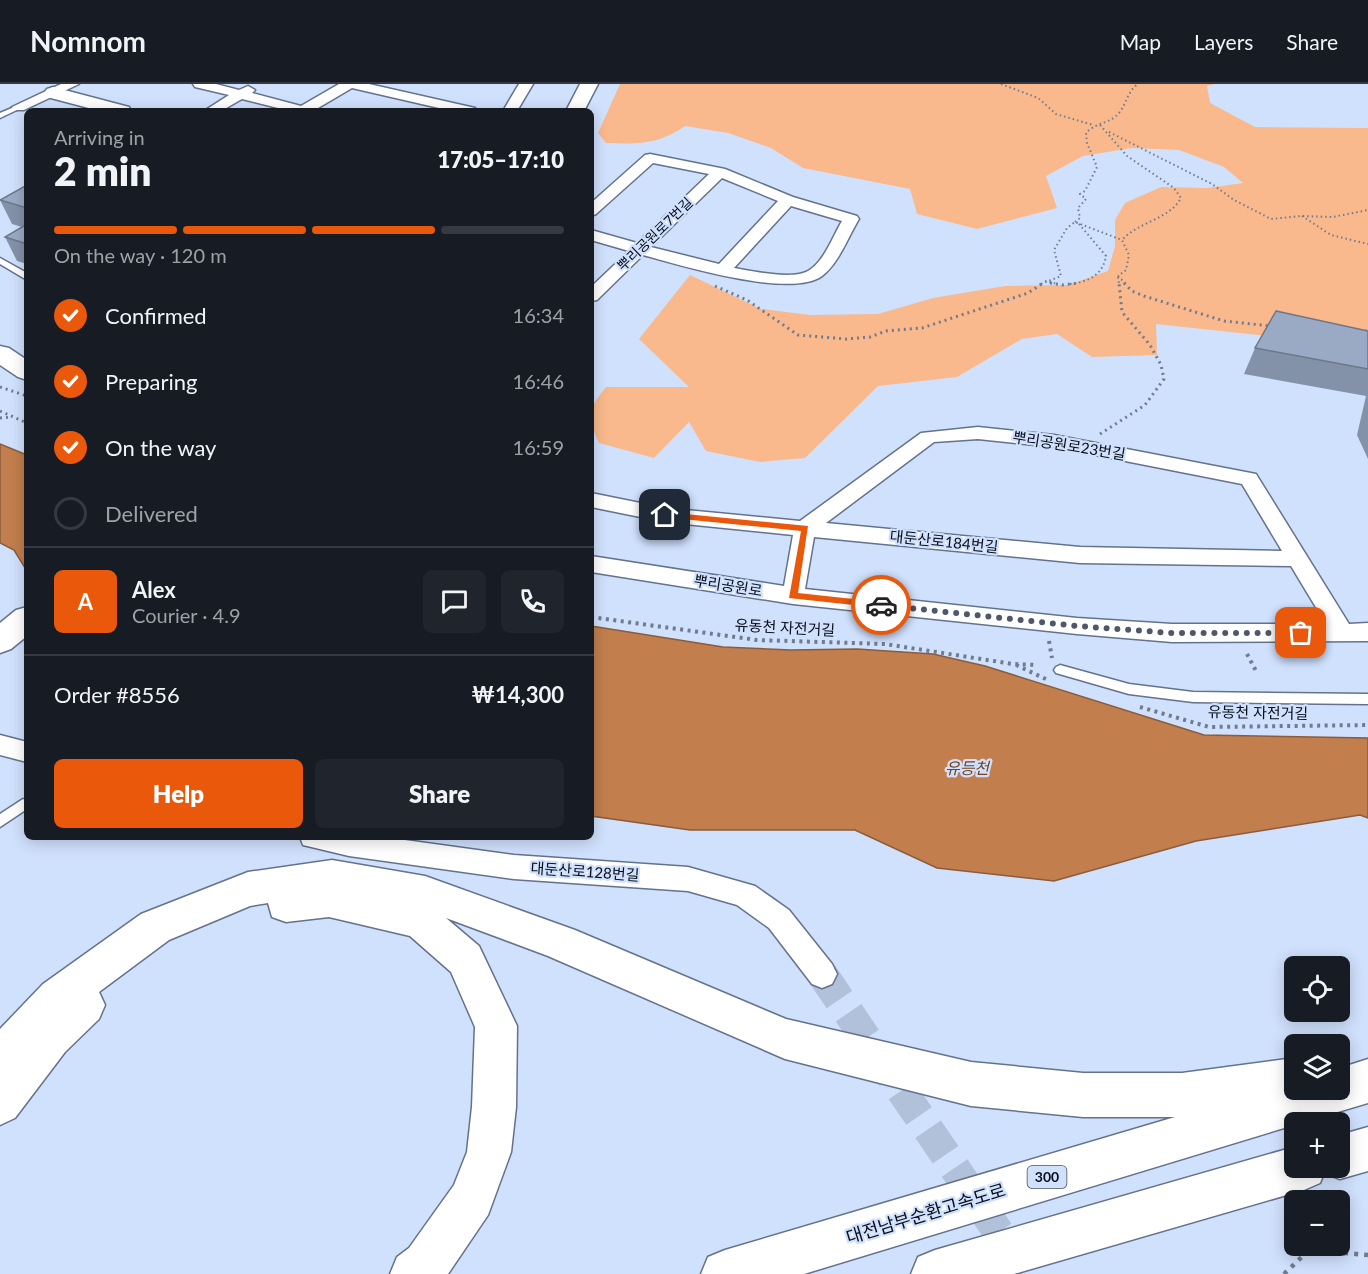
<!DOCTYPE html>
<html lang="en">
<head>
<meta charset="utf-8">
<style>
  :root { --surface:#171b24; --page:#20242c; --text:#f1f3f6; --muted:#9ea1a6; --line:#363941; --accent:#ea580c }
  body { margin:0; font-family:Lato,"Noto Sans KR",sans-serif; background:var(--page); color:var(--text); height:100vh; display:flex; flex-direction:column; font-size:22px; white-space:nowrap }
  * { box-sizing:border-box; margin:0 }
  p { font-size:20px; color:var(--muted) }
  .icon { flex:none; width:33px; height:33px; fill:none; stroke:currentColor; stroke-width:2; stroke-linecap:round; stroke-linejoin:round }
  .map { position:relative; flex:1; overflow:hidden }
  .side { position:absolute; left:24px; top:24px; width:570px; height:732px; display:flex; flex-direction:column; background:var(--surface); border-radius:9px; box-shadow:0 3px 15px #0003 }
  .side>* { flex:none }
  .fabs { position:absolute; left:1284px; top:872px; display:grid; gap:12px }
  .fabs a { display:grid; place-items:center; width:66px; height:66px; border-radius:9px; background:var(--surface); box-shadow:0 3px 15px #0003; font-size:30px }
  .pin { position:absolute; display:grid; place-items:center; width:51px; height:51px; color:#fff; margin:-26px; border-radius:12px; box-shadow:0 3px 9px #0006 }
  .courier { position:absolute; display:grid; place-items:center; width:60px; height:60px; margin:-30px; border:4px solid #ea580c; border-radius:50%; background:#fff; color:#222; box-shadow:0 2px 8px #0007 }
  .overview em { font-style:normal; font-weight:800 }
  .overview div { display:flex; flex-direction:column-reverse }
  .overview { display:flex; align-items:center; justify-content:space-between; height:102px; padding:0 30px }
  h1 { font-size:39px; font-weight:800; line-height:45px }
  .bar { display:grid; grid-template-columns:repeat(4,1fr); gap:9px 6px; align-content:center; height:72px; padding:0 30px }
  .bar i { height:8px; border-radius:4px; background:var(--line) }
  .bar .on { background:var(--accent) }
  .bar p { grid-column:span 4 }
  .line { display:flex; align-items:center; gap:15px; padding:0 30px; border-top:2px solid var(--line) }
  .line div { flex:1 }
  .round { display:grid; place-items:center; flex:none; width:63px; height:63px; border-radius:9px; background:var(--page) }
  ol { padding:0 30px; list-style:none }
  li { display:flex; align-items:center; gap:18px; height:66px }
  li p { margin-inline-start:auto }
  li .icon { padding:6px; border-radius:50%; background:var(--accent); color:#fff; stroke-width:4 }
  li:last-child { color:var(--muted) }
  li i { width:33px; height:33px; border:3px solid var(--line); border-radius:50% }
  .cta { display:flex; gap:12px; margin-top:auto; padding:12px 30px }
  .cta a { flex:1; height:69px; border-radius:9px; background:var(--accent); color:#fff; font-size:24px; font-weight:800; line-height:69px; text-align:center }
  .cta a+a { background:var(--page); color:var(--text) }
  header { display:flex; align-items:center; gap:36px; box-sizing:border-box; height:84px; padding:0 30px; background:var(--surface); border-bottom:2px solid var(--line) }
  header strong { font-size:28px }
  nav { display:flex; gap:33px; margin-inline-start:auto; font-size:21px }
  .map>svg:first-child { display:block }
  .green { fill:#f9b98c }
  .water { fill:#c27e4d; stroke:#8a5c3d; stroke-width:1.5 }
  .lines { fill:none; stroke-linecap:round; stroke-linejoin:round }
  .minor-tunnel { stroke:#b2c1da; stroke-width:31; stroke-dasharray:31 16; stroke-linecap:butt }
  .service-casing { stroke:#64728c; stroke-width:3 }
  .minor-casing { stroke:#64728c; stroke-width:3 }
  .secondary-casing { stroke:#64728c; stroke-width:3 }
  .motorway-casing { stroke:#64728c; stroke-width:3 }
  .path-far3 { stroke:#707b8e; stroke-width:2; stroke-dasharray:1.5 3; stroke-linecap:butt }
  .path-far2 { stroke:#707b8e; stroke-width:3; stroke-dasharray:2 4; stroke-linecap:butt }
  .path-far1 { stroke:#707b8e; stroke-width:4; stroke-dasharray:3 4.5; stroke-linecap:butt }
  .path { stroke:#707b8e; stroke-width:4.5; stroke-dasharray:4 6; stroke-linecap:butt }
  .service { fill:#fff; fill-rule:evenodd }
  .minor { fill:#fff; fill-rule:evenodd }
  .secondary { fill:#fff; fill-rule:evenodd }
  .motorway { fill:#fff; fill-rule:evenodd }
  .wall { fill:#8492a9 }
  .building { fill:#9aaac5; stroke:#6c778a; stroke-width:1.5 }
  .route { fill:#ea580c }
  .done { stroke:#4f5868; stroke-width:6; stroke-dasharray:0 10.8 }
  .labels { text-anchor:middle; stroke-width:4.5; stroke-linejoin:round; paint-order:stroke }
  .far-street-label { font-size:14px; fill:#090e17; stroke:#d0e1fd }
  .shield { fill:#d0e1fd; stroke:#454d5c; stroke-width:1.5 }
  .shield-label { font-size:14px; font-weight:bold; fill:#090e17 }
  .street-label { font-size:15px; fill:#090e17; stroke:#d0e1fd }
  .water-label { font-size:16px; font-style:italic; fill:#734420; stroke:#d0e1fd }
  .near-street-label { font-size:18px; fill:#090e17; stroke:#d0e1fd }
</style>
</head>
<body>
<header>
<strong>Nomnom</strong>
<nav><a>Map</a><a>Layers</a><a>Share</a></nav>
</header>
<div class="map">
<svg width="1368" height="1190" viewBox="0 0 1368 1190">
  <rect width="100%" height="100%" fill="#d0e1fd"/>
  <path class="green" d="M620,0H1215L1207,2L1210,19L1255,43L1368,44V263L1156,240L1157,271L1092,273L1057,250L1022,255L957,293L878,302L805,374L760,378L706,367L689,338L654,374L599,359C586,331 587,327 606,303H689L639,255L690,191L761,225L810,231L878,230L933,214L1005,202L1068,201L1108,187L1115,162V136L1125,119L1161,103L1207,104L1243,99L1224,83L1179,66L1132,64L1083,72L1046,92L1057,124L977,145L917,130L910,105L803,84L771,64L728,49L685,42C657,61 639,60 606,59L598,49Z"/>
  <path class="water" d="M0,360L27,371V487L14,466L0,459Z
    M591,542L723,563L791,566L857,565L933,570L985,582L1204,651L1368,654V734L1360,731L1196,757L1054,797L937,784L855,746H690L591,732Z"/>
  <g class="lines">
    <path class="minor-tunnel" d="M822,890L1027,1190"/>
    <g class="service-casing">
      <path id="service" d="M19,21L21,22V24L0,34V29Z
        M0,174L27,189V196L0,180Z
        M1060,581L1129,600L1193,608L1368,610V620L1193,618L1129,610L1056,589L1054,586L1056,583Z
        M23,715L27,717V725L0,743V730Z"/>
    </g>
    <g class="minor-casing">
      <path id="minor" d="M61,0H79L24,26H14L12,23Z
        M193,0H216L239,6L248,2L255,6L252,9L301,22L339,0H369L475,24L477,27H452L352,4L313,27H290L242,15L221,27H204L229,11L195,3Z
        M519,0H533L517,27H503Z
        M650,70L725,85L793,113L857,132L859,135C848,153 839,179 822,192C791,215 679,181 643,171L597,216L591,217V203L629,167L591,156V146L637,159L709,90L653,79L596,130L591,132V119L645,71ZM722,94L778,117L719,180L651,163ZM791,122L842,137C833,152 824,178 808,187C792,196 752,187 734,184Z
        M978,343L1054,351L1256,390L1349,540L1368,539V557L1172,558L1077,550L793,520L591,488V472L784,502L793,451L665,438L591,423V409L665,424L800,437L921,349ZM978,355L1054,363L1242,400L1282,467L1080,463L826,439L934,358ZM814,453L1080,479L1291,482L1326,540H1172L1077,534L805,505Z
        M0,651L27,658V678L0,671Z
        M300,753H383L514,771L688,783L755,802L789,826L832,880L837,890L832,900L822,904L812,900L769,844L737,821L688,807L514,795L349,772L303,761Z"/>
    </g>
    <g class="secondary-casing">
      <path id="secondary" d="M580,0H598L584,27H566Z
        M53,3L129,23L131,27H100L47,13L44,9L47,5Z
        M0,262L9,264L27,276V296L18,293L0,281Z
        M27,523V552L11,565L0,569V539L16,526Z"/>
    </g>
    <g class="motorway-casing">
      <path id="motorway" d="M332,776L425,792L575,846L786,935L971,978L1083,989H1182L1294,974V1005H1340V984L1368,975V1019L1304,1038H1294V1041L804,1190H701L708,1173L725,1166L1175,1033H1083L971,1022L785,975L548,872L446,834L479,862L517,942L516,1023L511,1068L488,1131L448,1190H390L397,1173L409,1164L454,1101L467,1068L472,1023L475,943L451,888L410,852L329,833L286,838L272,833L268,819L250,822L169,856L99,908L105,921L99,935L65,968L15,1034L0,1041V945L43,900L141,830L248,788Z
        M1368,1043V1087L1340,1095L1324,1089L1320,1099L1304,1106L1014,1190H911L918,1173L935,1166L1294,1063V1083H1340V1051Z"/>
    </g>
    <path class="path-far3" d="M1001,0L1038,14L1056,30L1093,41
      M1100,41L1127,72L1174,104L1181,114C1170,135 1138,138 1122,156
      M1109,48L1212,100L1234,116L1271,135L1301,132L1333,133L1368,126
      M1302,132L1331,151L1368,160
      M1075,138L1080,134L1078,124L1086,115L1080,110L1085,107L1097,83L1087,59L1086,49C1096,38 1110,40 1119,29C1127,19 1127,8 1138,0
      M1118,192L1126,200
      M1118,193L1119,200
      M1045,197L1058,200
      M1041,200L1061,192L1054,166L1067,144L1075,138L1122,156L1129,171L1126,186L1118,192
      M1070,200C1088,198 1103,191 1106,172L1079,140"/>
    <path class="path-far2" d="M1050,199L1062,201L1079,199
      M1124,199L1132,207L1144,212L1224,237L1271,242
      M715,202L747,216L798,251L846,255L870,253L886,247L922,244L1028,209L1043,199
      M1359,247H1368
      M0,303L27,312
      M0,327L27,339
      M0,334L11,333
      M1100,350L1145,321L1164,295L1161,281L1150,261L1122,228L1119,199"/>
    <path class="path-far1" d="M591,533L757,556L885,560L1013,580L1037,581
      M1049,557L1052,574
      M1247,570L1256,587
      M1016,581L1050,597
      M1140,623L1209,643L1368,641"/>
    <path class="path" d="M1284,1190L1309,1166L1368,1171"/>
    <use href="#service" class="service"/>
    <use href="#minor" class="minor"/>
    <use href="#secondary" class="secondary"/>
    <use href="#motorway" class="motorway"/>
  </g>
  <path class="wall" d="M27,101V180L17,177L5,153L22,143L12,140L0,116Z
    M1368,247V375L1357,351L1366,312L1244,290L1255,264Z"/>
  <path class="building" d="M27,101V124L0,116Z
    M27,140V160L5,153Z
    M1276,227L1368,247V285L1255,264Z"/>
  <path class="route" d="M665,428L808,442L798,509L881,518L885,521L881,524L789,514L801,447L662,433L661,431Z"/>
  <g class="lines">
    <path class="done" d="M881,521L1077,542L1172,549H1301"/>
  </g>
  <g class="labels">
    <g class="far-street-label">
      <text transform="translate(655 150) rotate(-44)" y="5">뿌리공원로7번길</text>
    </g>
    <rect class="shield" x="1027.5" y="1082" width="39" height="22" rx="4.5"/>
    <g class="shield-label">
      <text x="1047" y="1098">300</text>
    </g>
    <g class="street-label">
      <text transform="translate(1069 362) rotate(9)" y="5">뿌리공원로23번길</text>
      <text transform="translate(944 458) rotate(6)" y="5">대둔산로184번길</text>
      <text transform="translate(728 502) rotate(9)" y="5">뿌리공원로</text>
      <text transform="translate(785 544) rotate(3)" y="5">유동천 자전거길</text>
      <text transform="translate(1258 629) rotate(1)" y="5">유동천 자전거길</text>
      <text transform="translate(585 788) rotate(4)" y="5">대둔산로128번길</text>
    </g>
    <g class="water-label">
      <text x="967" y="690">유등천</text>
    </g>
    <g class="near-street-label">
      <text transform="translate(926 1130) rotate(-17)" y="6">대전남부순환고속도로</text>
    </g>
  </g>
</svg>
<div class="fabs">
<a><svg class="icon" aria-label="locate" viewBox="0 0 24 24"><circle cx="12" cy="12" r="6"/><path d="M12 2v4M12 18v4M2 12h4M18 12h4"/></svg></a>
<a><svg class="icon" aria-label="layers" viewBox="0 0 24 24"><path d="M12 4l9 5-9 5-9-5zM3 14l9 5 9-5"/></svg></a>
<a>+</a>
<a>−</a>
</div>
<div class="pin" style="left:1301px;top:549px;background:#ea580c"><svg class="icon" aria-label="bag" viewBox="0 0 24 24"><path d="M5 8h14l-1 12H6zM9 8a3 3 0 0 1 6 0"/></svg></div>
<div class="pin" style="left:665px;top:431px;background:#1f2937"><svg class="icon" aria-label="home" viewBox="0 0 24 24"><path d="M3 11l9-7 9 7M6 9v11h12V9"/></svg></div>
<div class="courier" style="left:881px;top:521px"><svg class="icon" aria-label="car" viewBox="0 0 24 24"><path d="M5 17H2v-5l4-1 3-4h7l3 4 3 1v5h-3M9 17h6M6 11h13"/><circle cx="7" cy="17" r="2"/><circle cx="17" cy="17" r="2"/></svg></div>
<section class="side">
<div class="overview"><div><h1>2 min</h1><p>Arriving in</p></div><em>17:05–17:10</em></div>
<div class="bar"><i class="on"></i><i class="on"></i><i class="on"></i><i></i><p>On the way · 120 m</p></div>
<ol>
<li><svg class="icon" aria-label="check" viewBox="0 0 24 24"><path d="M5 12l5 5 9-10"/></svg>Confirmed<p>16:34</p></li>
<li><svg class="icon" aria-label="check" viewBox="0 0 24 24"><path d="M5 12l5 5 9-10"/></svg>Preparing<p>16:46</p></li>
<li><svg class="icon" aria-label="check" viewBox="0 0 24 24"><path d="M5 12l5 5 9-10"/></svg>On the way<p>16:59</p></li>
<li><i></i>Delivered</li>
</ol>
<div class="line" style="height:108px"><b class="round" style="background:var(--accent);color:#fff">A</b><div><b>Alex</b><p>Courier · 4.9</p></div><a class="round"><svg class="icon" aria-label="chat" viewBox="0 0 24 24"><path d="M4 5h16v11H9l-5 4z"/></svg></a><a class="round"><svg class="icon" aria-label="phone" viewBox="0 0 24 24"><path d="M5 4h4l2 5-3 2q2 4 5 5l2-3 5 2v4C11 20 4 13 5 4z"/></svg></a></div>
<div class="line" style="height:78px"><div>Order #8556</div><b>₩14,300</b></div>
<div class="cta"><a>Help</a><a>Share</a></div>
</section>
</div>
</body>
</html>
